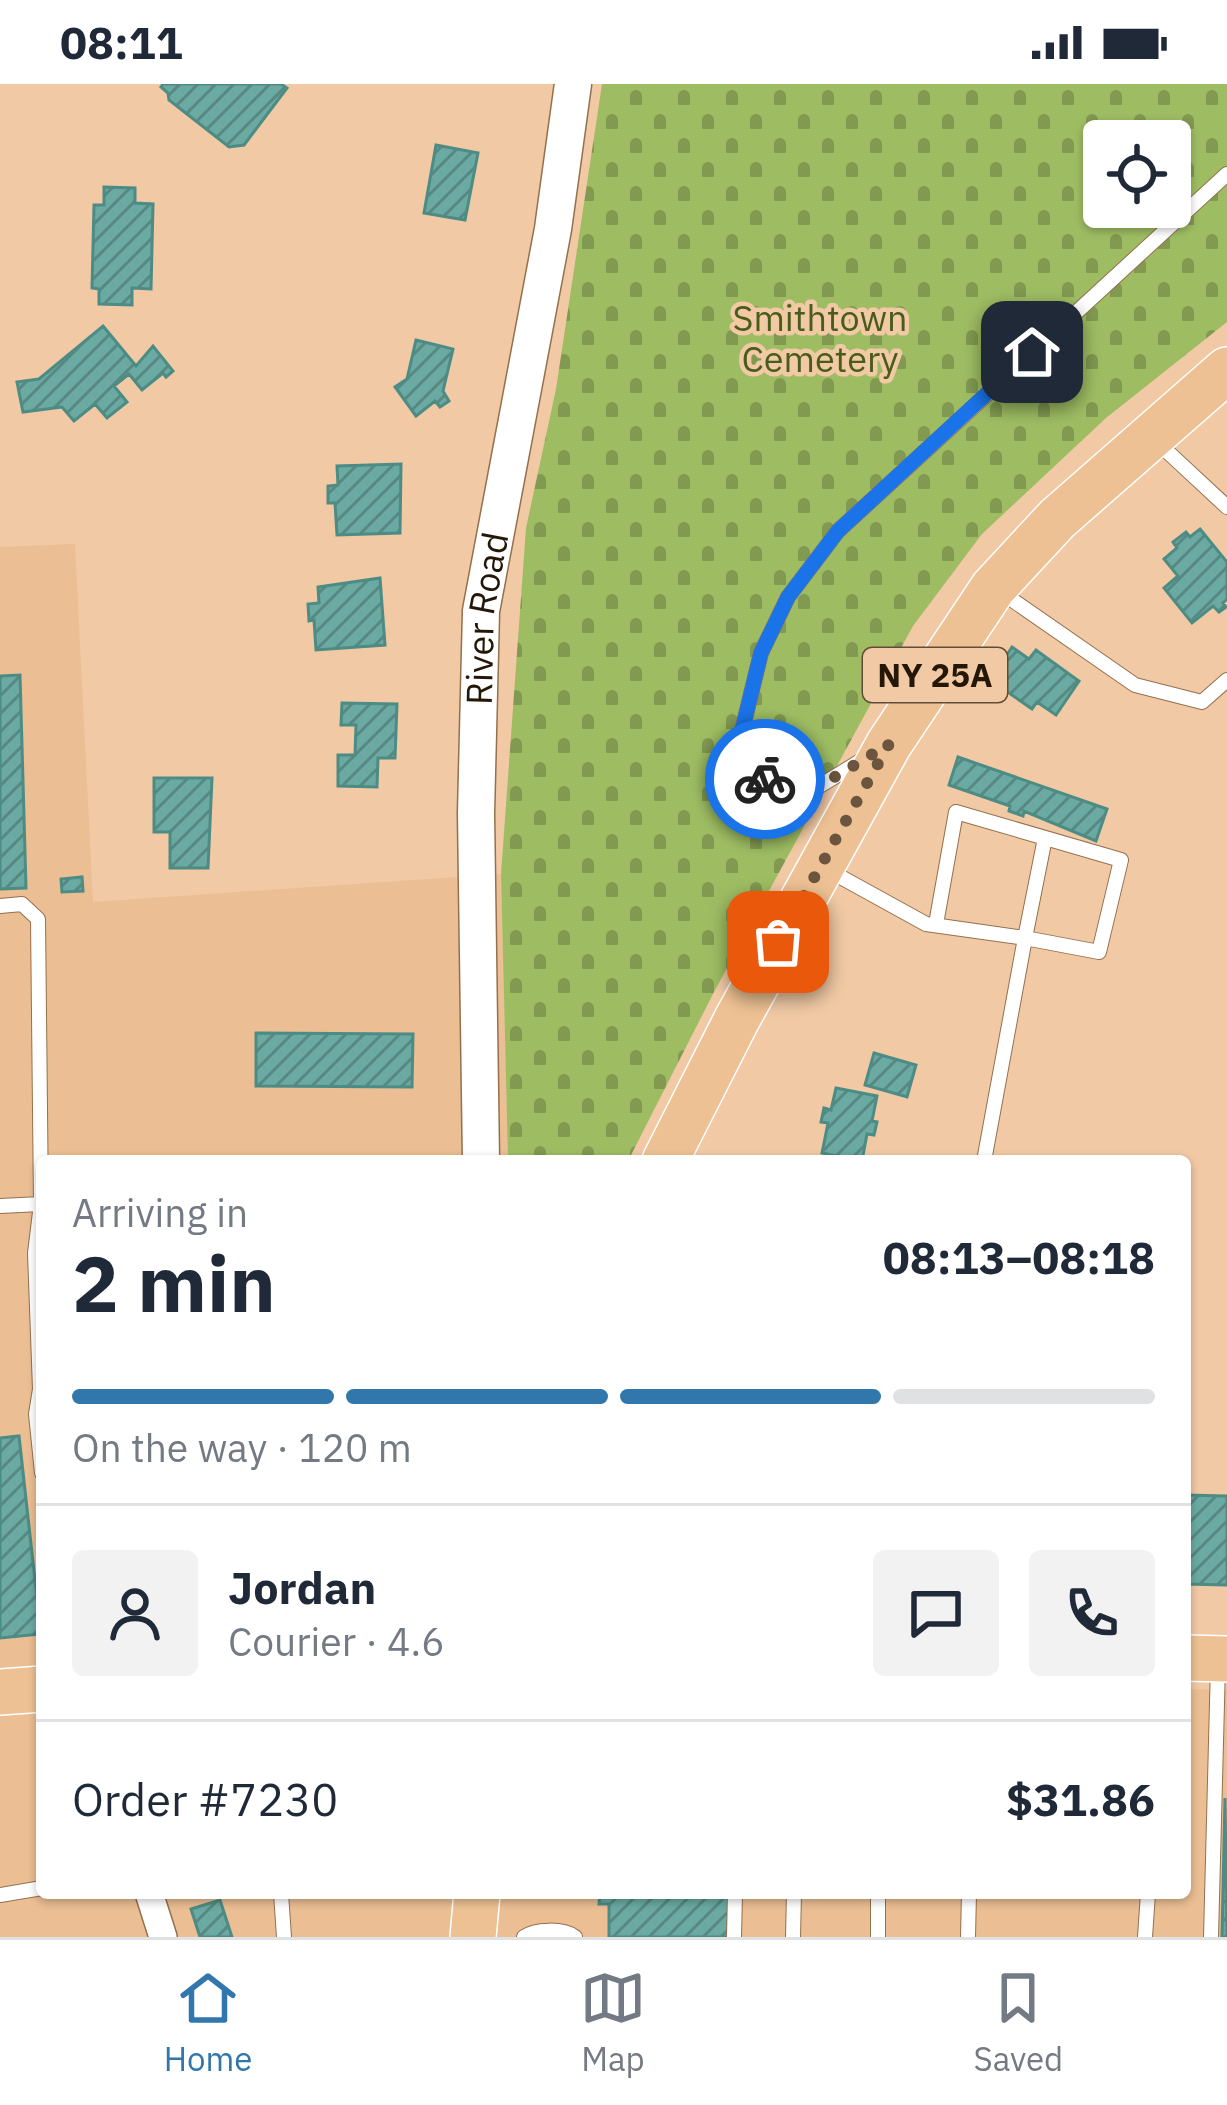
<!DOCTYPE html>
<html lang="en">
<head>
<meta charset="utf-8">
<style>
  :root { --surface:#fff; --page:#f2f2f3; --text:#1f2937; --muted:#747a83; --line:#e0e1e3; --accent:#3277ac }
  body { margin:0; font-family:"IBM Plex Sans",sans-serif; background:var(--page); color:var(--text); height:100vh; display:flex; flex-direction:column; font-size:45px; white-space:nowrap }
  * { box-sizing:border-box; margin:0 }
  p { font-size:39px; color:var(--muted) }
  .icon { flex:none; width:66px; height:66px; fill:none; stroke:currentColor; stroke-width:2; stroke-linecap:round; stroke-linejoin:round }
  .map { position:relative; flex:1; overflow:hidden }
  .details { position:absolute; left:36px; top:1071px; width:1155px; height:744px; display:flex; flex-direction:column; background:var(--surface); border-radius:12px; box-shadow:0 3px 9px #0004 }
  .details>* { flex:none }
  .fabs { position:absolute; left:1083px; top:36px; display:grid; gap:24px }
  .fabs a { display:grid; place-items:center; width:108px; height:108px; border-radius:12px; background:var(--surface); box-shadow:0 3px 9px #0004; font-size:60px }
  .pin { position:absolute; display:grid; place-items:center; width:102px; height:102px; color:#fff; margin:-51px; border-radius:24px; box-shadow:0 6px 18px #0006 }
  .courier { position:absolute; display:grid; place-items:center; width:120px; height:120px; margin:-60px; border:9px solid #1a73e8; border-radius:50%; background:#fff; color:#222; box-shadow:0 3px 15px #0007 }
  .headline em { font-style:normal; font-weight:700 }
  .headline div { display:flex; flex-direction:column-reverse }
  .headline { display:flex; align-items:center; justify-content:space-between; height:204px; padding:0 36px }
  h1 { font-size:78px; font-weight:700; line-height:90px }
  .bar { display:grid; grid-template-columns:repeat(4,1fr); gap:18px 12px; align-content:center; height:144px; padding:0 36px }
  .bar i { height:15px; border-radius:9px; background:var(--line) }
  .bar .selected { background:var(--accent) }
  .bar p { grid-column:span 4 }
  .line { display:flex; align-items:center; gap:30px; padding:0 36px; border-top:3px solid var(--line) }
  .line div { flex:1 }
  .round { display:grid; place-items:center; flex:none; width:126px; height:126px; border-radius:12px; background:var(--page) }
  .status { display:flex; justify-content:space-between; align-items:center; height:84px; padding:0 60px; background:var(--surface); direction:ltr }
  .status svg { height:33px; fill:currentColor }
  .menu { display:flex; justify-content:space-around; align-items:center; height:168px; border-top:3px solid var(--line); background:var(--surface); font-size:33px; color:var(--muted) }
  .menu a { display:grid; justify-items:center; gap:6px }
  .menu .selected { color:var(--accent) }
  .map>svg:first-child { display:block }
  .built { fill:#ebbe93 }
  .cemetery { fill:url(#cemetery-stones); fill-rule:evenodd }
  .building { fill:url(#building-hatch); stroke:#4c8c84; stroke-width:3 }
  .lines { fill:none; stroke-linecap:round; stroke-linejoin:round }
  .service-casing { stroke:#94704d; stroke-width:16 }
  .minor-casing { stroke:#94704d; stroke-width:30 }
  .tertiary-casing { stroke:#94704d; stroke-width:39 }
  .primary-casing { stroke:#fff; stroke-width:48 }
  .service { stroke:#fff; stroke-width:14 }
  .minor { stroke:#fff; stroke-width:27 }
  .tertiary { stroke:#fff; stroke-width:36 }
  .primary { stroke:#edc193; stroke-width:45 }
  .done { stroke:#6c553f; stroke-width:12; stroke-dasharray:0 21.6 }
  .route { stroke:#1a73e8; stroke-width:15 }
  .labels { text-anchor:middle; stroke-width:9; stroke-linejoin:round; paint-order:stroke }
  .shield { fill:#f1c9a4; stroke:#624c37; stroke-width:3 }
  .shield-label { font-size:33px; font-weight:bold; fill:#251708 }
  .park-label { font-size:36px; fill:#485d1b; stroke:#f1c9a4 }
  .street-label { font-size:36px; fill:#251708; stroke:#f1c9a4 }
</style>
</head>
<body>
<div class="status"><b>08:11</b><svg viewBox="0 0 49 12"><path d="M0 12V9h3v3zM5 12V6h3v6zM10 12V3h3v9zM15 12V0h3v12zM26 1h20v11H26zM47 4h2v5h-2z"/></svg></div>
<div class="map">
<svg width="1227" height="1853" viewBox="0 0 1227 1853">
  <defs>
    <pattern id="cemetery-stones" width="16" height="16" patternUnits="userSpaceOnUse" patternTransform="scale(3)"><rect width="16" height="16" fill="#9ebd63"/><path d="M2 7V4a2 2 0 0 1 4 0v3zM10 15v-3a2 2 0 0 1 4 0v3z" fill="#819950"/></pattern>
    <pattern id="building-hatch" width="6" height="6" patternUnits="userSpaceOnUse" patternTransform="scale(3)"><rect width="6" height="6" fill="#6aaaa2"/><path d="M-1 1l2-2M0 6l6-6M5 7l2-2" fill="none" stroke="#578982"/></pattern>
  </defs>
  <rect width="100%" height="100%" fill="#f1c9a4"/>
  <path class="built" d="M75,460L93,818L501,790L508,1077H42V1809H1185V1605L1227,1606V1853H0V463Z"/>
  <path class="cemetery" d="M602,0H1227V238L1106,334L982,450L913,542L713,910L628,1077H508L501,790L526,444L556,305ZM1104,57H1170V123H1104Z"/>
  <path class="building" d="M163,0H281L287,4L244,61L229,63L169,16L168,9L161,3Z
    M436,61L478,69L465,136L424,129Z
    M104,103L135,104V119L153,120L151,205L132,204V221L99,220V205L92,204L94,121H104Z
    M103,242L136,282L153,262L173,287L166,293L163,289L142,306L129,290L114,302L127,318L107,334L95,320L74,337L62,323L23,328L17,298L39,295Z
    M416,256L453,265L443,307L449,317L440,323L435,317L416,332L395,303L407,295Z
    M401,380L400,449L337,451L335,419H328V402L338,401L337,382Z
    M1200,445L1227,478V515L1223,519L1226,523L1219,528L1213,522L1192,539L1164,504L1178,492L1164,475L1177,464L1173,458L1186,448L1190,453Z
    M380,494L385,561L316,566L314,536L309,537L308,520L319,519L318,503Z
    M1012,563L1029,575L1036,566L1079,597L1056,631L1037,618L1032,625L996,600L998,596L993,592Z
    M20,591L26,804L0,805V592Z
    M342,619L397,620L395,674H378L377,703L338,702V671H355L356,641H341Z
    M958,673L1107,725L1096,757L1024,727L1023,732L1009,727L1010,722L949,701Z
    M154,694H212L208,784H170V748H154Z
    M82,793L83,807L62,808L61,795Z
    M256,949L413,950L412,1003L256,1002Z
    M874,969L916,981L907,1013L865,1001Z
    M836,1004L877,1012L872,1037L877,1038L874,1051L867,1050L862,1077L822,1069L828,1039L821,1038L824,1024L831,1026Z
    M19,1352L41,1550L0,1554V1354Z
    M1186,1411L1227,1412V1501L1185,1500Z
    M1225,1714L1227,1853H1222Z
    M600,1809H729L728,1853H609V1820H599Z
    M220,1816L232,1853H200L191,1825Z"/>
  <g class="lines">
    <g class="service-casing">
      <path id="service" d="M1156,357L1227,423
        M998,506L1135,601L1202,618L1227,596
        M862,676L792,719L765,694L742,647L761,569L788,513L838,447L1227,90
        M828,786L926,840L1025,854L984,1077
        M0,822L22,820L38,835L41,1120L0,1122
        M936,840L956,728L1121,776L1099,868L1025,854L1045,754
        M41,1120L35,1169L40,1305L36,1330L42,1389
        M281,1809L284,1853
        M0,1811L42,1804
        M524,1853C535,1845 563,1844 575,1853
        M734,1853L735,1809
        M793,1853L794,1809
        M878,1853V1809
        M968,1853L969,1809
        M1145,1853L1148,1809
        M1211,1853L1218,1580"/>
    </g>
    <g class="minor-casing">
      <path id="minor" d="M149,1809L163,1853"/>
    </g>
    <g class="tertiary-casing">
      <g id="tertiary">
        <path id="s1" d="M481,1077L476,729L481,527L553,145L573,0"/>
      </g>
    </g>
    <g class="primary-casing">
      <path id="primary" d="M665,1077L737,935L889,660L993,504L1057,435L1227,286
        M1185,1574L1227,1575
        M0,1608L42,1605
        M473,1853L477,1809"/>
    </g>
    <use href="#service" class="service"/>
    <use href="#minor" class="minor"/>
    <use href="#tertiary" class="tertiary"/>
    <use href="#primary" class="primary"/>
  </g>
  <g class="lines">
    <path class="done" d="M765,695L792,719L889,660L778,858"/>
    <path class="route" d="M765,695L742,647L761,569L788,513L838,447L1032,268"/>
  </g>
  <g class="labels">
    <rect class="shield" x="863" y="564" width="144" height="54" rx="9"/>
    <g class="shield-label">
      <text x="935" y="603">NY 25A</text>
    </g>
    <g class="park-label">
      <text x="820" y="247">Smithtown<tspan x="820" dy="41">Cemetery</tspan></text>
    </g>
    <g class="street-label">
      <text dy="13" stroke="none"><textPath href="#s1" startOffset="543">River Road</textPath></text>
    </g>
  </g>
</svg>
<div class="fabs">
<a><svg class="icon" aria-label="locate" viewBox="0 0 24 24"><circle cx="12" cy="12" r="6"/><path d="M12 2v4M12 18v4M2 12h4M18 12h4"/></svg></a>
</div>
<div class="pin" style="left:778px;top:858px;background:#ea580c"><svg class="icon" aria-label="bag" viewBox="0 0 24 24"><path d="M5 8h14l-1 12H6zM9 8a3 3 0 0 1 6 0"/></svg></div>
<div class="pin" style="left:1032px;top:268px;background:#1f2937"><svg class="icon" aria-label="home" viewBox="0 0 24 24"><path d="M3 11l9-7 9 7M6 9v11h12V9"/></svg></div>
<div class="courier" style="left:765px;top:695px"><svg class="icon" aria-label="bike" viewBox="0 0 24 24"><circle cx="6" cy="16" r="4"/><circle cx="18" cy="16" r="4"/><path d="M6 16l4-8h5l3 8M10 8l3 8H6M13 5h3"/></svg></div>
<section class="details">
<div class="headline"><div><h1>2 min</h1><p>Arriving in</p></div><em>08:13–08:18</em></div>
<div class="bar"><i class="selected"></i><i class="selected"></i><i class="selected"></i><i></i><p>On the way · 120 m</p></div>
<div class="line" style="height:216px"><a class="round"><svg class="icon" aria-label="person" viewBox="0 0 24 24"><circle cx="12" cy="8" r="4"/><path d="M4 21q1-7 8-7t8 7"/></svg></a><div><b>Jordan</b><p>Courier · 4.6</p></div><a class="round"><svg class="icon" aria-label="chat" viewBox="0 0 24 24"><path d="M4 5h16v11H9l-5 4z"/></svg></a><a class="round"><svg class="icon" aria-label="phone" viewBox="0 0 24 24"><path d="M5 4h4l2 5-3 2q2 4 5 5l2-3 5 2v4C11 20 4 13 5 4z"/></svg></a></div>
<div class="line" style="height:156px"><div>Order #7230</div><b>$31.86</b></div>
</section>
</div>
<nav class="menu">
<a class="selected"><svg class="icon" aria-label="home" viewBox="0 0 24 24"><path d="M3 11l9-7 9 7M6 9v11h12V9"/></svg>Home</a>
<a><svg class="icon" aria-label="map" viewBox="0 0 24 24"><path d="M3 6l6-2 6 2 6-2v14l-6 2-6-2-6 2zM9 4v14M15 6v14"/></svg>Map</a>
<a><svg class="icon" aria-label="saved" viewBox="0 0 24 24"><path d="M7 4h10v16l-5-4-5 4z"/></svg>Saved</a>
</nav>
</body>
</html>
